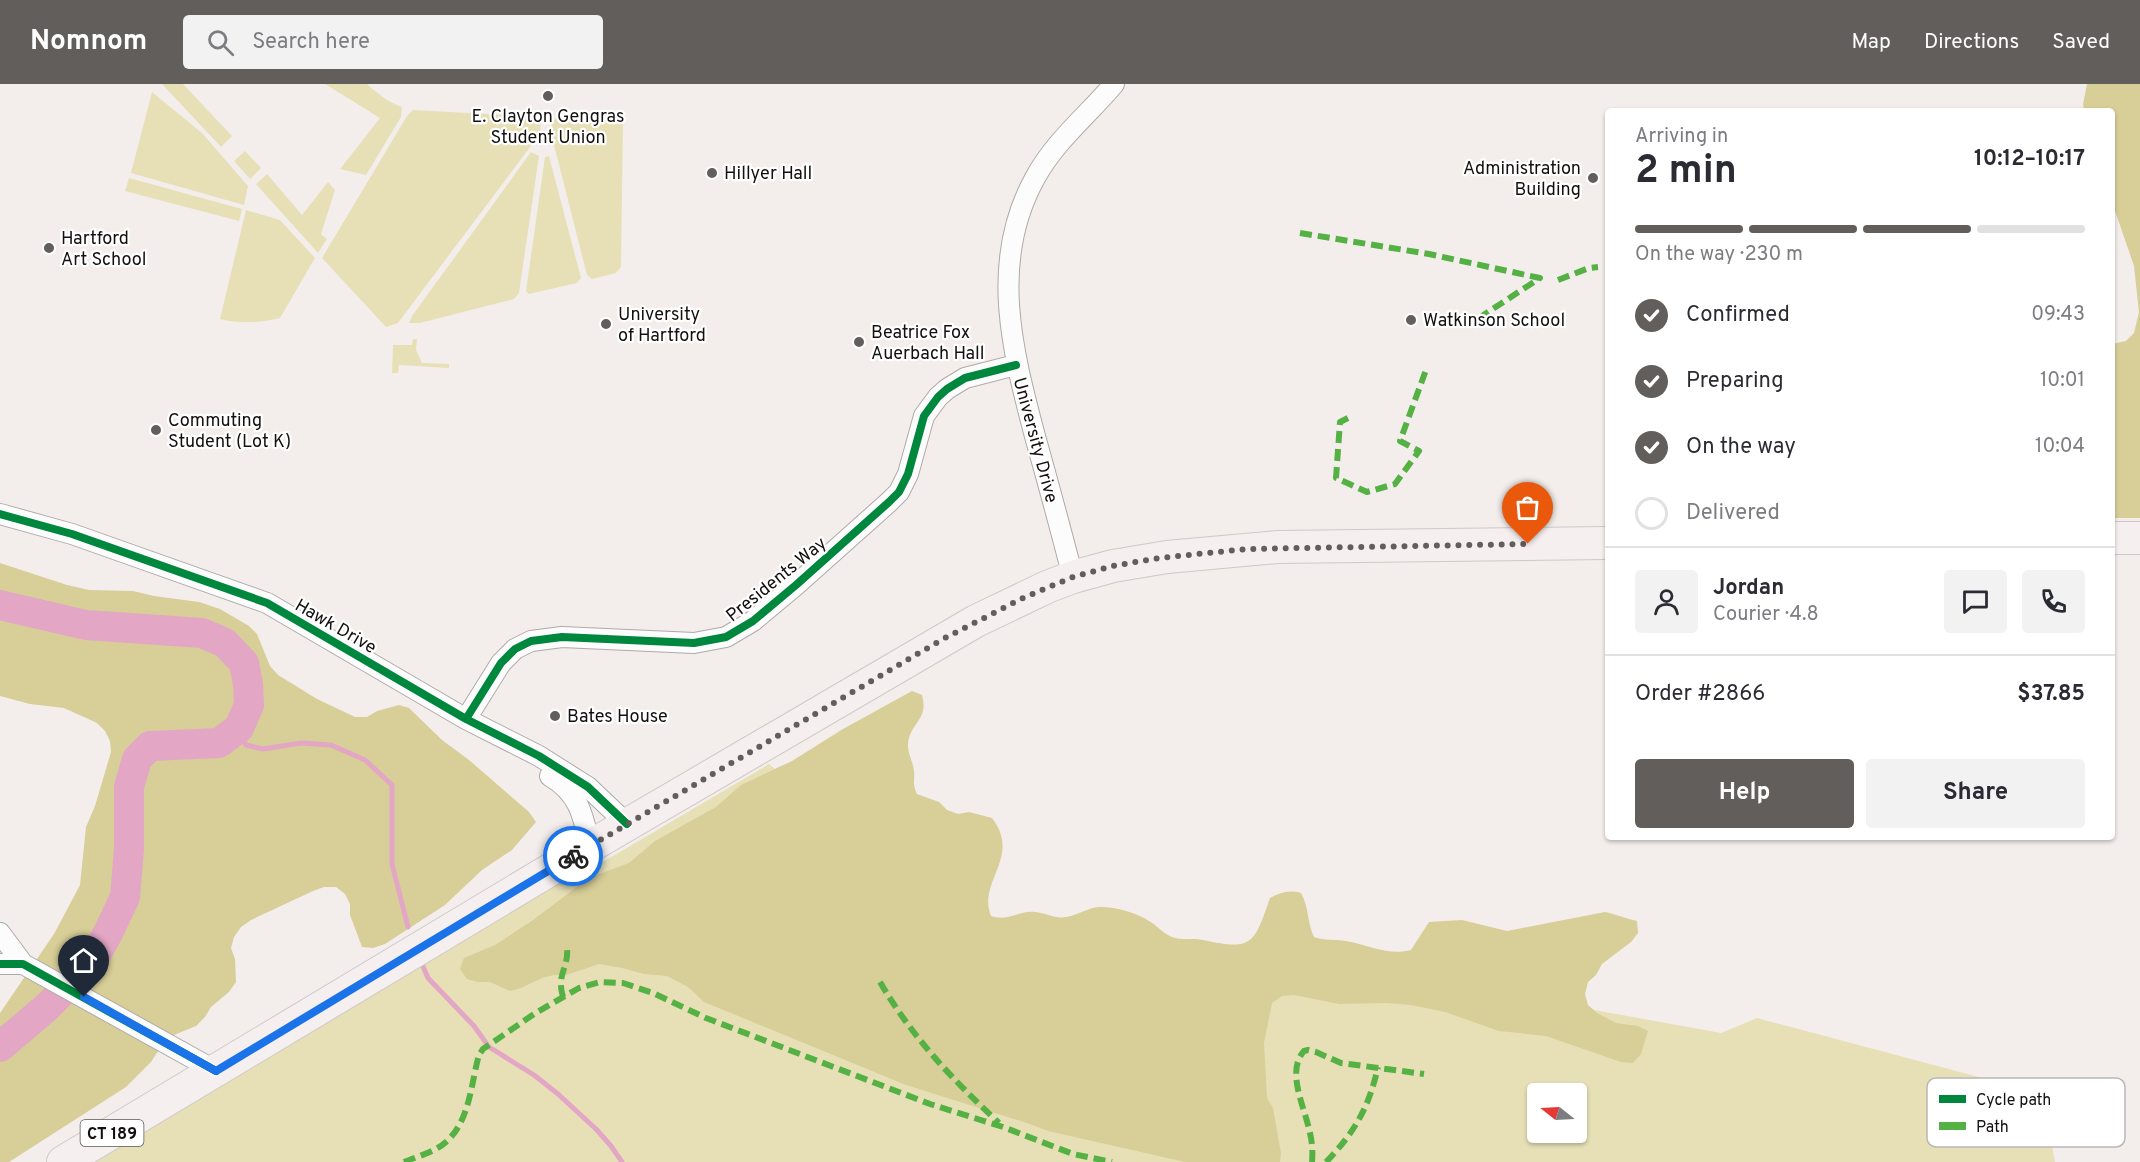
<!DOCTYPE html>
<html lang="en">
<head>
<meta charset="utf-8">
<style>
  :root { --surface:#fff; --page:#f2f2f3; --text:#2b2b33; --muted:#7c7c81; --line:#e1e1e2; --accent:#615e5c }
  body { margin:0; font-family:Overpass,sans-serif; background:var(--page); color:var(--text); height:100vh; display:flex; flex-direction:column; font-size:22px; white-space:nowrap }
  * { box-sizing:border-box; margin:0 }
  p { font-size:20px; color:var(--muted) }
  .icon { flex:none; width:33px; height:33px; fill:none; stroke:currentColor; stroke-width:2; stroke-linecap:round; stroke-linejoin:round }
  .map { position:relative; flex:1; overflow:hidden }
  .side { position:absolute; left:1605px; top:24px; width:510px; height:732px; display:flex; flex-direction:column; background:var(--surface); border-radius:6px; box-shadow:0 2px 4px #0004 }
  .side>* { flex:none }
  .needle { width:39px; rotate:288deg }
  .controls { position:absolute; left:1527px; top:999px; display:grid; gap:12px }
  .controls a { display:grid; place-items:center; width:60px; height:60px; border-radius:6px; background:var(--surface); box-shadow:0 2px 4px #0004; font-size:30px }
  .pin { position:absolute; display:grid; place-items:center; width:51px; height:51px; color:#fff; margin:-62px -26px; border-radius:50% 50% 50% 0; rotate:-45deg; box-shadow:0 0 6px #0007 }
  .pin .icon { rotate:45deg }
  .courier { position:absolute; display:grid; place-items:center; width:60px; height:60px; margin:-30px; border:4px solid #1a73e8; border-radius:50%; background:#fff; color:#222; box-shadow:0 2px 8px #0007 }
  .headline em { font-style:normal; font-weight:700 }
  .headline div { display:flex; flex-direction:column-reverse }
  .headline { display:flex; align-items:center; justify-content:space-between; height:102px; padding:0 30px }
  h1 { font-size:39px; font-weight:700; line-height:45px }
  .bar { display:grid; grid-template-columns:repeat(4,1fr); gap:9px 6px; align-content:center; height:72px; padding:0 30px }
  .bar i { height:8px; border-radius:4px; background:var(--line) }
  .bar .current { background:var(--accent) }
  .bar p { grid-column:span 4 }
  .line { display:flex; align-items:center; gap:15px; padding:0 30px; border-top:2px solid var(--line) }
  .line div { flex:1 }
  .round { display:grid; place-items:center; flex:none; width:63px; height:63px; border-radius:6px; background:var(--page) }
  ol { padding:0 30px; list-style:none }
  li { display:flex; align-items:center; gap:18px; height:66px }
  li p { margin-inline-start:auto }
  li .icon { padding:6px; border-radius:50%; background:var(--accent); color:#fff; stroke-width:4 }
  li:last-child { color:var(--muted) }
  li i { width:33px; height:33px; border:3px solid var(--line); border-radius:50% }
  .action { display:flex; gap:12px; margin-top:auto; padding:12px 30px }
  .action a { flex:1; height:69px; border-radius:6px; background:var(--accent); color:#fff; font-size:24px; font-weight:700; line-height:69px; text-align:center }
  .action a+a { background:var(--page); color:var(--text) }
  header { display:flex; align-items:center; gap:36px; box-sizing:border-box; height:84px; padding:0 30px; background:var(--accent); color:#fff }
  header strong { font-size:28px }
  nav { display:flex; gap:33px; margin-inline-start:auto; font-size:21px }
  .search { width:420px; height:54px; background:var(--page); display:flex; align-items:center; gap:15px; box-sizing:border-box; padding:0 21px; border-radius:6px; color:var(--muted); font-size:22px }
  .map>svg:first-child { display:block }
  .green { fill:#e7e0b7; fill-rule:evenodd }
  .forest { fill:#d7ce98 }
  .lines { fill:none; stroke-linecap:round; stroke-linejoin:round }
  .stream { stroke:#e3a6c5; stroke-width:5 }
  .river { stroke:#e3a6c5; stroke-width:30 }
  .minor-casing { stroke:#aeaaa8; stroke-width:22 }
  .primary-casing { stroke:#ccc9c8; stroke-width:34 }
  .minor { stroke:#fdfcfc; stroke-width:20 }
  .primary { stroke:#f6efef; stroke-width:32 }
  .quiet { stroke:#55b144; stroke-width:6; stroke-dasharray:12 6; stroke-linecap:butt }
  .cycleway-casing { stroke:#fff; stroke-width:11 }
  .cycleway { stroke:#00873e; stroke-width:8 }
  .done { stroke:#615e5c; stroke-width:6; stroke-dasharray:0 10.8 }
  .route { stroke:#1a73e8; stroke-width:8 }
  .poi-dot { fill:#615e5c; stroke:#fff; stroke-width:2 }
  .labels { text-anchor:middle; stroke-width:4.5; stroke-linejoin:round; paint-order:stroke }
  .shield { fill:#fff; stroke:#5a5857; stroke-width:1.5 }
  .shield-label { font-size:16px; font-weight:bold; fill:#13100f }
  .poi-label { font-size:18px; fill:#13100f; stroke:#fff; text-anchor:start }
  .street-label { font-size:18px; fill:#13100f; stroke:#fff }
  .key { fill:#fff; stroke:#b8b7b7; stroke-width:1.5 }
  .key-label { font-size:16px; fill:#13100f }
</style>
</head>
<body>
<header>
<strong>Nomnom</strong>
<div class="search"><svg class="icon" aria-label="search" viewBox="0 0 24 24"><circle cx="10" cy="10" r="6"/><path d="M15 15l6 6"/></svg>Search here</div>
<nav><a>Map</a><a>Directions</a><a>Saved</a></nav>
</header>
<div class="map">
<svg width="2140" height="1078" viewBox="0 0 2140 1078">
  <rect width="100%" height="100%" fill="#f3eeec"/>
  <path class="green" d="M162,0H183L232,52L221,63Z
    M325,0H367C378,10 388,18 402,23L401,33L366,91L340,85L380,34Z
    M152,8L202,49L248,102L244,121L131,89Z
    M413,26L541,33L540,50L398,239L386,243L322,174L407,32Z
    M557,33L623,37L621,183L616,189L592,195L587,191L551,49L552,39Z
    M245,67L261,84L250,95L234,77Z
    M531,68L539,72L519,209L514,215L420,239H409L412,232Z
    M549,72L581,194L577,199L529,210L526,207L545,73Z
    M267,90L302,131L328,98L335,106L321,150L327,155L318,169L256,100Z
    M129,94L242,125L239,137L125,107Z
    M246,126L280,136L315,174L280,234C259,239 240,240 220,235Z
    M413,255H417L416,266L422,279L449,280V284L399,281L398,289H392L393,261H412Z
    M769,680L872,766L955,823L1136,875L1523,913L1721,949L1757,934L2042,1010L2055,1078H93L560,799L608,775ZM1538,1010H1576V1048H1538Z"/>
  <path class="forest" d="M2087,0H2140V434H2112V260L2126,257L2134,249L2139,228L2134,182L2112,118V27H2084L2083,20Z
    M0,479L67,501L89,506L133,507L154,512L199,518L220,525L249,542L257,550L270,582L278,591L317,615L355,633H367L377,627L399,621L409,624L442,656L469,676L529,728L536,738L512,766L482,786L445,821L385,860L373,864L362,863L350,831V820L345,810L336,803H324L313,807L251,836L241,843L234,853L231,864L235,875L236,898L229,908L211,923L205,933L196,942L174,951L164,958L151,978L126,1003L9,1078H0V929L54,850L80,801L86,743L95,722L111,668L110,657L105,647L97,639L64,624L30,620L0,612Z
    M912,607L922,611C928,634 915,636 909,654C905,666 913,676 914,687C915,697 912,699 917,710L939,718L947,726L958,730L969,728L992,734C1022,773 977,798 991,832C1009,838 1019,826 1035,828C1046,829 1055,835 1066,833C1079,831 1088,823 1101,823C1116,823 1137,829 1149,837C1156,841 1161,847 1168,851C1179,858 1191,853 1203,856C1253,867 1254,860 1270,814C1281,808 1289,806 1301,809C1309,823 1307,838 1314,853C1325,857 1334,855 1346,857C1368,861 1389,872 1411,866L1429,838L1462,836L1507,847L1605,828C1616,830 1626,835 1637,837L1638,849L1631,858L1602,880L1596,891L1588,898L1585,910L1588,921L1597,929L1616,939L1638,942L1648,947L1641,970L1633,979L1621,978L1546,952L1499,947L1445,928L1411,921L1387,919L1339,920L1294,911L1282,912L1272,919L1264,959L1267,1014L1273,1024L1281,1069L1280,1078H1185L1048,1047L1027,1039L906,1001L704,918L688,903L667,892L644,890L622,884L599,880L566,891H554L542,894L521,904L510,907L490,898H478L467,895L460,885L464,874L495,861L533,836L578,802L597,791L629,779L655,757L716,723L741,701L792,677L843,645Z"/>
  <g class="lines">
    <path class="stream" d="M239,644L246,661L263,665L301,659L331,661L365,676L392,701V780L408,843
      M422,880L428,894L474,942L489,963L534,991L558,1010L597,1046L611,1062L622,1078"/>
    <path class="river" d="M0,521L86,541L202,549L225,559L244,579L248,600L249,621L239,644L219,659L150,662L137,675L129,703V765L125,813L108,849L95,872L79,891L47,923L0,963"/>
    <g class="minor-casing">
      <path id="minor" d="M0,430L72,450L267,519L466,635L539,672L588,703L627,740
        M1073,493C1061,447 1049,402 1036,356C1013,269 988,179 1035,94C1055,57 1087,32 1114,0
        M466,635L501,579L515,565L531,557L562,553L694,559L726,553L753,537L796,501L889,418L899,408L908,390L924,332L938,313L947,305L965,294L1016,281
        M550,692C579,709 583,731 590,762
        M0,849L23,880
        M0,880H23L216,987"/>
    </g>
    <g class="primary-casing">
      <path id="primary" d="M2112,454H2140
        M63,1078L570,774L976,537L1047,503L1073,493L1113,482L1167,473L1278,463L1608,459"/>
    </g>
    <use href="#minor" class="minor"/>
    <use href="#primary" class="primary"/>
    <path class="quiet" d="M1300,149L1429,170L1540,194L1482,232
      M1558,196L1589,184L1598,183
      M1348,334L1340,338L1336,394L1367,408L1395,400L1419,367L1400,357L1426,286
      M880,898C912,953 952,995 999,1039
      M563,913C556,890 569,884 567,864
      M404,1078C418,1072 435,1068 446,1058C470,1037 471,999 479,971L483,965L534,930L579,904L600,898L623,899L653,909L706,934L930,1020L1003,1043L1073,1070L1112,1078
      M1312,1078C1313,1067 1312,1056 1309,1045C1304,1022 1286,987 1304,967L1308,966L1316,968L1341,979L1424,990
      M1326,1078C1355,1048 1369,1023 1378,983"/>
    <g class="cycleway-casing">
      <path id="cycleway" d="M0,430L72,450L267,519L466,635L539,672L588,703L627,740
        M466,635L501,579L515,565L531,557L562,553L694,559L726,553L753,537L796,501L889,418L899,408L908,390L924,332L938,313L947,305L965,294L1016,281
        M0,880H23L216,987"/>
    </g>
    <use href="#cycleway" class="cycleway"/>
  </g>
  <g class="lines">
    <path class="done" d="M573,772L943,555L1023,514L1073,493L1113,482L1159,474L1247,465L1528,460"/>
    <path class="route" d="M84,913L216,987L573,772"/>
  </g>
  <g class="poi-dot">
    <circle cx="548" cy="12" r="6"/>
    <circle cx="712" cy="89" r="6"/>
    <circle cx="1593" cy="94" r="6"/>
    <circle cx="49" cy="164" r="6"/>
    <circle cx="1411" cy="236" r="6"/>
    <circle cx="606" cy="240" r="6"/>
    <circle cx="859" cy="258" r="6"/>
    <circle cx="156" cy="346" r="6"/>
    <circle cx="555" cy="632" r="6"/>
  </g>
  <g class="labels">
    <rect class="shield" x="80.5" y="1036" width="63" height="26" rx="4.5"/>
    <g class="shield-label">
      <text x="112" y="1055">CT 189</text>
    </g>
    <g class="poi-label">
      <text x="548" y="38" text-anchor="middle">E. Clayton Gengras<tspan x="548" dy="21">Student Union</tspan></text>
      <text x="1581" y="90" text-anchor="end">Administration<tspan x="1581" dy="21">Building</tspan></text>
      <text x="724" y="95">Hillyer Hall</text>
      <text x="61" y="160">Hartford<tspan x="61" dy="21">Art School</tspan></text>
      <text x="618" y="236">University<tspan x="618" dy="21">of Hartford</tspan></text>
      <text x="1423" y="242">Watkinson School</text>
      <text x="871" y="254">Beatrice Fox<tspan x="871" dy="21">Auerbach Hall</tspan></text>
      <text x="168" y="342">Commuting<tspan x="168" dy="21">Student (Lot K)</tspan></text>
      <text x="567" y="638">Bates House</text>
    </g>
    <g class="street-label">
      <text transform="translate(1036 356) rotate(75)" y="6">University Drive</text>
      <text transform="translate(776 495) rotate(-39)" y="6">Presidents Way</text>
      <text transform="translate(336 542) rotate(30)" y="6">Hawk Drive</text>
    </g>
  </g>
  <rect x="1927" y="994" width="198" height="69" rx="9" class="key"/>
  <rect x="1939" y="1011" width="27" height="8" fill="#00873e"/>
  <rect x="1939" y="1038" width="27" height="8" fill="#55b144"/>
  <g class="key-label">
    <text x="1976" y="1021">Cycle path</text>
    <text x="1976" y="1048">Path</text>
  </g>
</svg>
<div class="controls">
<a><svg class="needle" viewBox="-14 -14 28 28"><path d="M0-13l5 13h-10z" fill="#e53935"/><path d="M0 13l5-13h-10z" fill="#7c7c81"/></svg></a>
</div>
<div class="pin" style="left:1528px;top:460px;background:#ea580c"><svg class="icon" aria-label="bag" viewBox="0 0 24 24"><path d="M5 8h14l-1 12H6zM9 8a3 3 0 0 1 6 0"/></svg></div>
<div class="pin" style="left:84px;top:913px;background:#1f2937"><svg class="icon" aria-label="home" viewBox="0 0 24 24"><path d="M3 11l9-7 9 7M6 9v11h12V9"/></svg></div>
<div class="courier" style="left:573px;top:772px"><svg class="icon" aria-label="bike" viewBox="0 0 24 24"><circle cx="6" cy="16" r="4"/><circle cx="18" cy="16" r="4"/><path d="M6 16l4-8h5l3 8M10 8l3 8H6M13 5h3"/></svg></div>
<section class="side">
<div class="headline"><div><h1>2 min</h1><p>Arriving in</p></div><em>10:12–10:17</em></div>
<div class="bar"><i class="current"></i><i class="current"></i><i class="current"></i><i></i><p>On the way · 230 m</p></div>
<ol>
<li><svg class="icon" aria-label="check" viewBox="0 0 24 24"><path d="M5 12l5 5 9-10"/></svg>Confirmed<p>09:43</p></li>
<li><svg class="icon" aria-label="check" viewBox="0 0 24 24"><path d="M5 12l5 5 9-10"/></svg>Preparing<p>10:01</p></li>
<li><svg class="icon" aria-label="check" viewBox="0 0 24 24"><path d="M5 12l5 5 9-10"/></svg>On the way<p>10:04</p></li>
<li><i></i>Delivered</li>
</ol>
<div class="line" style="height:108px"><a class="round"><svg class="icon" aria-label="person" viewBox="0 0 24 24"><circle cx="12" cy="8" r="4"/><path d="M4 21q1-7 8-7t8 7"/></svg></a><div><b>Jordan</b><p>Courier · 4.8</p></div><a class="round"><svg class="icon" aria-label="chat" viewBox="0 0 24 24"><path d="M4 5h16v11H9l-5 4z"/></svg></a><a class="round"><svg class="icon" aria-label="phone" viewBox="0 0 24 24"><path d="M5 4h4l2 5-3 2q2 4 5 5l2-3 5 2v4C11 20 4 13 5 4z"/></svg></a></div>
<div class="line" style="height:78px"><div>Order #2866</div><b>$37.85</b></div>
<div class="action"><a>Help</a><a>Share</a></div>
</section>
</div>
</body>
</html>
